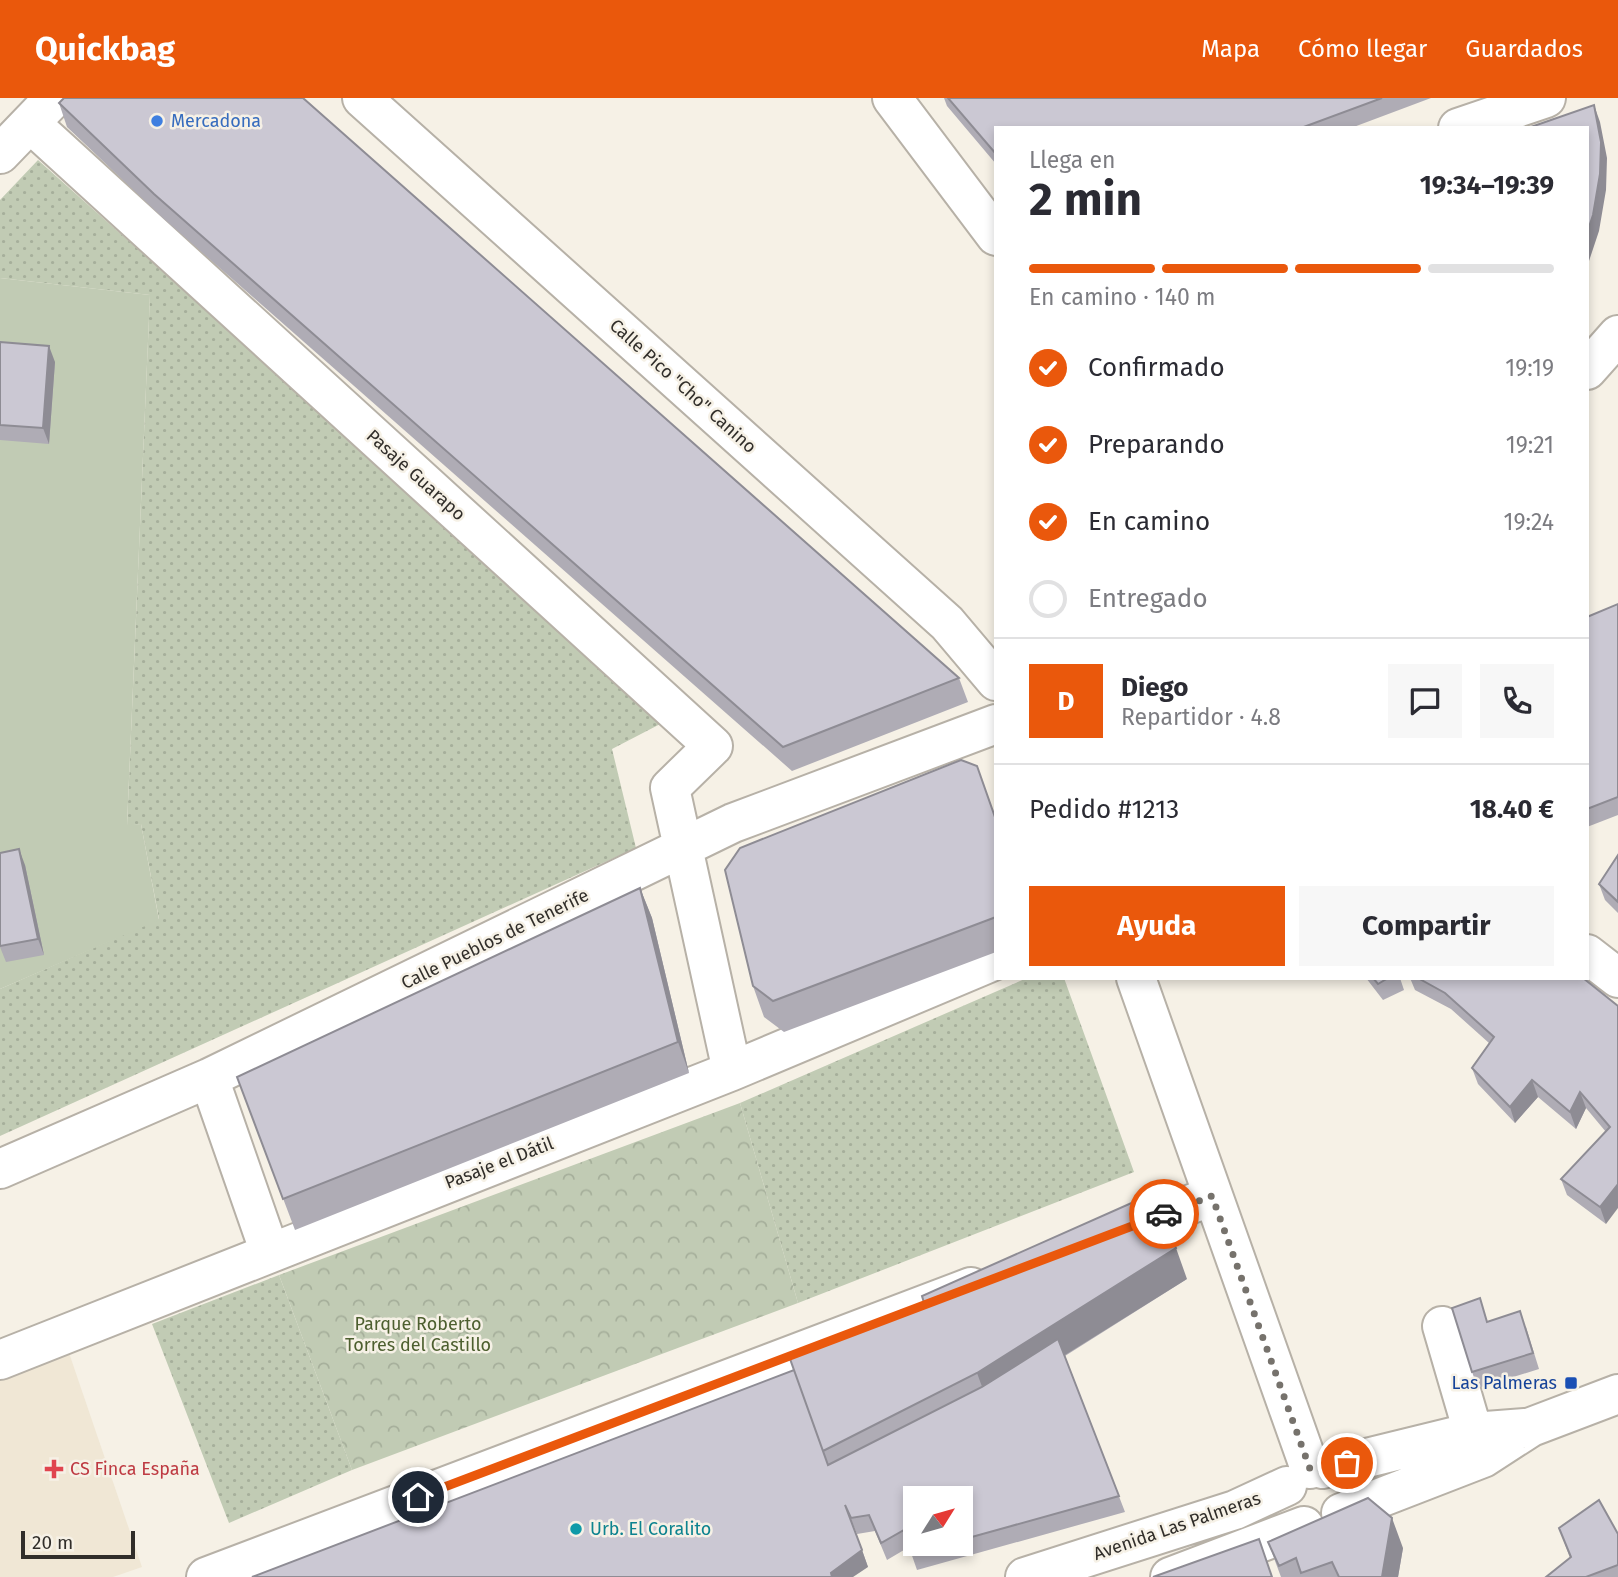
<!DOCTYPE html>
<html lang="es">
<head>
<meta charset="utf-8">
<style>
  :root { --surface:#fff; --page:#f7f7f7; --text:#2b2b33; --muted:#7c7c81; --line:#e1e1e2; --accent:#ea580c }
  body { margin:0; font-family:"Fira Sans",sans-serif; background:var(--page); color:var(--text); height:100vh; display:flex; flex-direction:column; font-size:26px; white-space:nowrap }
  * { box-sizing:border-box; margin:0 }
  p { font-size:23px; color:var(--muted) }
  .icon { flex:none; width:38px; height:38px; fill:none; stroke:currentColor; stroke-width:2; stroke-linecap:round; stroke-linejoin:round }
  .map { position:relative; flex:1; overflow:hidden }
  .drawer { position:absolute; left:994px; top:28px; width:595px; height:854px; display:flex; flex-direction:column; background:var(--surface); border-radius:0px; box-shadow:0 4px 10px #0003 }
  .drawer>* { flex:none }
  .needle { width:46px; rotate:53deg }
  .controls { position:absolute; left:903px; top:1388px; display:grid; gap:14px }
  .controls a { display:grid; place-items:center; width:70px; height:70px; border-radius:0px; background:var(--surface); box-shadow:0 4px 10px #0003; font-size:35px }
  .scale { position:absolute; left:21px; bottom:18px; width:114px; box-sizing:border-box; padding-left:7px; border:4px solid #312e2a; border-top:0; font-size:19px; line-height:24px; white-space:nowrap; color:#312e2a; -webkit-text-stroke:5px #f6f1e6; paint-order:stroke }
  .pin { position:absolute; display:grid; place-items:center; width:60px; height:60px; color:#fff; margin:-30px; border:4px solid #fff; border-radius:50%; box-shadow:0 2px 7px #0007 }
  .courier { position:absolute; display:grid; place-items:center; width:70px; height:70px; margin:-35px; border:5px solid #ea580c; border-radius:50%; background:#fff; color:#222; box-shadow:0 2px 9px #0007 }
  .headline em { font-style:normal; font-weight:700 }
  .headline div { display:flex; flex-direction:column-reverse }
  .headline { display:flex; align-items:center; justify-content:space-between; height:119px; padding:0 35px }
  h1 { font-size:46px; font-weight:700; line-height:52px }
  .bar { display:grid; grid-template-columns:repeat(4,1fr); gap:10px 7px; align-content:center; height:84px; padding:0 35px }
  .bar i { height:9px; border-radius:5px; background:var(--line) }
  .bar .selected { background:var(--accent) }
  .bar p { grid-column:span 4 }
  .line { display:flex; align-items:center; gap:18px; padding:0 35px; border-top:2px solid var(--line) }
  .line div { flex:1 }
  .round { display:grid; place-items:center; flex:none; width:74px; height:74px; border-radius:0px; background:var(--page) }
  ol { padding:0 35px; list-style:none }
  li { display:flex; align-items:center; gap:21px; height:77px }
  li p { margin-inline-start:auto }
  li .icon { padding:7px; border-radius:50%; background:var(--accent); color:#fff; stroke-width:4 }
  li:last-child { color:var(--muted) }
  li i { width:38px; height:38px; border:4px solid var(--line); border-radius:50% }
  .primary-button { display:flex; gap:14px; margin-top:auto; padding:14px 35px }
  .primary-button a { flex:1; height:80px; border-radius:0px; background:var(--accent); color:#fff; font-size:28px; font-weight:700; line-height:80px; text-align:center }
  .primary-button a+a { background:var(--page); color:var(--text) }
  header { display:flex; align-items:center; gap:42px; box-sizing:border-box; height:98px; padding:0 35px; background:var(--accent); color:#fff }
  header strong { font-size:33px }
  nav { display:flex; gap:38px; margin-inline-start:auto; font-size:24px }
  .map>svg:first-child { display:block }
  .built { fill:#f0e7d5 }
  .grass { fill:url(#grass-dots) }
  .park { fill:url(#park-crowns) }
  .garden { fill:#c1cbb4 }
  .lines { fill:none; stroke-linecap:round; stroke-linejoin:round }
  .street-casing { stroke:#b7b1a7; stroke-width:42 }
  .street { stroke:#fff; stroke-width:38 }
  .wall { fill:#afacb5; fill-rule:evenodd }
  .shaded-wall { fill:#8e8c94 }
  .building { fill:#cbc8d3; stroke:#8e8c94; stroke-width:2 }
  .done { stroke:#76726c; stroke-width:7; stroke-dasharray:0 12.6 }
  .route { stroke:#ea580c; stroke-width:9 }
  .shop-dot { fill:#3f7fe0; stroke:#f6f1e6; stroke-width:2.5 }
  .transit-dot { fill:#1a4fb4; stroke:#f6f1e6; stroke-width:2.5 }
  .health-dot { fill:#e0444e; stroke:#f6f1e6; stroke-width:2.5 }
  .culture-dot { fill:#0f9aa8; stroke:#f6f1e6; stroke-width:2.5 }
  .labels { text-anchor:middle; stroke-width:5; stroke-linejoin:round; paint-order:stroke }
  .shop-label { font-size:18px; fill:#366cbe; stroke:#f6f1e6; text-anchor:start }
  .street-label { font-size:18px; fill:#312e2a; stroke:#f6f1e6 }
  .park-label { font-size:18px; fill:#4d5f2f; stroke:#f6f1e6 }
  .transit-label { font-size:18px; fill:#164399; stroke:#f6f1e6; text-anchor:end }
  .health-label { font-size:18px; fill:#be3a42; stroke:#f6f1e6; text-anchor:start }
  .culture-label { font-size:18px; fill:#0d838f; stroke:#f6f1e6; text-anchor:start }
</style>
</head>
<body>
<header>
<strong>Quickbag</strong>
<nav><a>Mapa</a><a>Cómo llegar</a><a>Guardados</a></nav>
</header>
<div class="map">
<svg width="1618" height="1479" viewBox="0 0 1618 1479">
  <defs>
    <pattern id="grass-dots" width="8" height="8" patternUnits="userSpaceOnUse" patternTransform="scale(1.75)"><rect width="8" height="8" fill="#c1cbb4"/><path d="M2 2h.1M6 6h.1" fill="none" stroke="#a6af9b" stroke-width="1.8" stroke-linecap="round"/></pattern>
    <pattern id="park-crowns" width="20" height="18" patternUnits="userSpaceOnUse" patternTransform="scale(1.75)"><rect width="20" height="18" fill="#c1cbb4"/><path d="M2 6a3 3 0 1 1 6 0M12 15a3 3 0 1 1 6 0" fill="none" stroke="#a6af9b"/></pattern>
  </defs>
  <rect width="100%" height="100%" fill="#f6f1e6"/>
  <path class="built" d="M67,1249L142,1469L113,1479H0V1274Z"/>
  <path class="grass" d="M38,62L666,623L612,651L636,750L0,1038V891L159,821L141,726L127,728L150,197L0,180V102Z
    M1027,880H1064L1134,1074L798,1205L740,1005Z
    M279,1177L352,1372L229,1425L152,1226Z"/>
  <path class="park" d="M740,1005L798,1205L352,1372L279,1177Z"/>
  <path class="garden" d="M0,180L150,197L127,727L141,726L159,822L0,891Z"/>
  <g class="lines">
    <g class="street-casing">
      <path id="street" d="M362,0L947,525L996,583
        M892,0L996,138
        M30,25L713,648L670,690L732,973
        M1458,30L1546,0
        M0,56L54,0
        M1587,272L1618,237
        M1587,856L1618,880
        M1136,880L1310,1371
        M209,980L270,1155
        M0,1071L209,980L733,725L996,626
        M1113,1136L1212,1098
        M1442,1228L1473,1334
        M0,1262L732,973L996,862
        M1322,1371L1473,1334L1525,1330
        M1341,1415L1483,1360L1531,1329L1618,1296
        M206,1479L971,1189
        M1025,1479L1235,1412L1287,1388
        M1170,1479L1304,1428"/>
    </g>
    <use href="#street" class="street"/>
  </g>
  <path class="wall" d="M944,0H1431L1351,30H996V66L947,8Z
    M59,5L959,580L968,604L792,673L163,120L67,29Z
    M0,244L55,264L49,346L0,342Z
    M1618,506V717L1587,729V519Z
    M996,721V854L784,934L764,919L753,888Z
    M1618,757V815L1605,802L1599,786Z
    M25,767L44,857L6,864L0,849Z
    M640,790L652,820L689,975L295,1132L237,979Z
    M1366,880H1400L1404,892L1383,902Z
    M1410,880H1583L1618,908L1606,1126L1567,1097L1561,1081L1606,1034L1586,1010L1576,1031L1538,999L1515,1025L1478,986L1472,970L1489,945L1451,911L1415,892Z
    M1187,1181L1065,1258L1125,1414L917,1472L909,1449L887,1462L875,1433L857,1436L852,1424L868,1469L252,1479ZM961,1400V1446H915Z
    M1488,1223L1526,1229L1539,1271L1478,1290L1472,1274Z
    M1559,1430L1618,1436V1479H1546L1570,1460Z
    M1268,1444L1403,1450L1398,1479H1281Z"/>
  <path class="shaded-wall" d="M1594,7L1600,24L1607,60L1606,92L1599,133L1587,169V135Z
    M49,248L55,264L49,346L43,330Z
    M19,751L25,767L44,857L38,841Z
    M640,790L652,820L689,975L678,944Z
    M1532,982L1538,999L1515,1025L1510,1009Z
    M1580,994L1586,1010L1576,1031L1570,1014Z
    M1618,1086V1110L1606,1126L1600,1109Z
    M1176,1150L1187,1181L988,1305L977,1275Z
    M1392,1420L1403,1450L1398,1479H1382Z
    M862,1452L868,1469L853,1479H832L831,1475Z"/>
  <path class="building" d="M64,0H303L959,580L783,649L154,96L59,5Z
    M948,0H1382L1301,30H996V56Z
    M1594,7L1601,44L1600,76L1593,117L1587,135V30H1528Z
    M0,244L49,248L43,330L0,327Z
    M1618,506V699L1587,711V519Z
    M961,662L977,668L996,722V819L773,903L753,888L725,772L740,750Z
    M19,751L38,841L0,848V755Z
    M1618,757V804L1599,786Z
    M640,790L678,944L283,1101L237,979Z
    M1373,880H1388L1378,886Z
    M1418,880H1583L1618,908V1086L1600,1109L1561,1081L1610,1029L1580,994L1570,1014L1532,982L1510,1009L1472,970L1494,939L1445,895Z
    M1145,1099L1160,1114L1176,1150L977,1275L823,1353L789,1258L925,1208L922,1198Z
    M1480,1200L1487,1224L1520,1213L1533,1255L1472,1274L1452,1210Z
    M1058,1241L1119,1398L961,1442V1400H915V1446H947L911,1455L904,1432L881,1445L869,1417L851,1420L845,1407L862,1452L831,1475L832,1479H252L794,1272L828,1367L982,1289Z
    M1368,1400L1392,1420L1382,1479H1339L1332,1464L1301,1475L1296,1460L1279,1468L1268,1444Z
    M1599,1402L1618,1436V1467L1586,1479H1546L1571,1459L1559,1430Z
    M1259,1441L1272,1479H1153Z"/>
  <g class="lines">
    <path class="done" d="M1164,1116L1212,1098L1310,1371H1322L1347,1365"/>
    <path class="route" d="M418,1399L1164,1116"/>
  </g>
  <circle class="shop-dot" cx="157" cy="23" r="7"/>
  <rect class="transit-dot" x="1564" y="1278" width="14" height="14" rx="3.5"/>
  <path class="health-dot" d="M50.5 1360.5h7v7h7v7h-7v7h-7v-7h-7v-7h7z"/>
  <circle class="culture-dot" cx="576" cy="1431" r="7"/>
  <g class="labels">
    <g class="shop-label">
      <text x="171" y="29">Mercadona</text>
    </g>
    <g class="street-label">
      <text transform="translate(683 288) rotate(42)" y="6">Calle Pico "Cho" Canino</text>
      <text transform="translate(416 377) rotate(42)" y="6">Pasaje Guarapo</text>
      <text transform="translate(495 841) rotate(-26)" y="6">Calle Pueblos de Tenerife</text>
      <text transform="translate(499 1065) rotate(-21)" y="6">Pasaje el Dátil</text>
      <text transform="translate(1177 1428) rotate(-19)" y="6">Avenida Las Palmeras</text>
    </g>
    <g class="park-label">
      <text x="418" y="1232">Parque Roberto<tspan x="418" dy="21">Torres del Castillo</tspan></text>
    </g>
    <g class="transit-label">
      <text x="1557" y="1291">Las Palmeras</text>
    </g>
    <g class="health-label">
      <text x="70" y="1377">CS Finca España</text>
    </g>
    <g class="culture-label">
      <text x="590" y="1437">Urb. El Coralito</text>
    </g>
  </g>
</svg>
<div class="controls">
<a><svg class="needle" viewBox="-14 -14 28 28"><path d="M0-13l5 13h-10z" fill="#e53935"/><path d="M0 13l5-13h-10z" fill="#7c7c81"/></svg></a>
</div>
<div class="scale">20 m</div>
<div class="pin" style="left:1347px;top:1365px;background:#ea580c"><svg class="icon" aria-label="bag" viewBox="0 0 24 24"><path d="M5 8h14l-1 12H6zM9 8a3 3 0 0 1 6 0"/></svg></div>
<div class="pin" style="left:418px;top:1399px;background:#1f2937"><svg class="icon" aria-label="home" viewBox="0 0 24 24"><path d="M3 11l9-7 9 7M6 9v11h12V9"/></svg></div>
<div class="courier" style="left:1164px;top:1116px"><svg class="icon" aria-label="car" viewBox="0 0 24 24"><path d="M5 17H2v-5l4-1 3-4h7l3 4 3 1v5h-3M9 17h6M6 11h13"/><circle cx="7" cy="17" r="2"/><circle cx="17" cy="17" r="2"/></svg></div>
<section class="drawer">
<div class="headline"><div><h1>2 min</h1><p>Llega en</p></div><em>19:34–19:39</em></div>
<div class="bar"><i class="selected"></i><i class="selected"></i><i class="selected"></i><i></i><p>En camino · 140 m</p></div>
<ol>
<li><svg class="icon" aria-label="check" viewBox="0 0 24 24"><path d="M5 12l5 5 9-10"/></svg>Confirmado<p>19:19</p></li>
<li><svg class="icon" aria-label="check" viewBox="0 0 24 24"><path d="M5 12l5 5 9-10"/></svg>Preparando<p>19:21</p></li>
<li><svg class="icon" aria-label="check" viewBox="0 0 24 24"><path d="M5 12l5 5 9-10"/></svg>En camino<p>19:24</p></li>
<li><i></i>Entregado</li>
</ol>
<div class="line" style="height:126px"><b class="round" style="background:var(--accent);color:#fff">D</b><div><b>Diego</b><p>Repartidor · 4.8</p></div><a class="round"><svg class="icon" aria-label="chat" viewBox="0 0 24 24"><path d="M4 5h16v11H9l-5 4z"/></svg></a><a class="round"><svg class="icon" aria-label="phone" viewBox="0 0 24 24"><path d="M5 4h4l2 5-3 2q2 4 5 5l2-3 5 2v4C11 20 4 13 5 4z"/></svg></a></div>
<div class="line" style="height:91px"><div>Pedido #1213</div><b>18.40 €</b></div>
<div class="primary-button"><a>Ayuda</a><a>Compartir</a></div>
</section>
</div>
</body>
</html>
